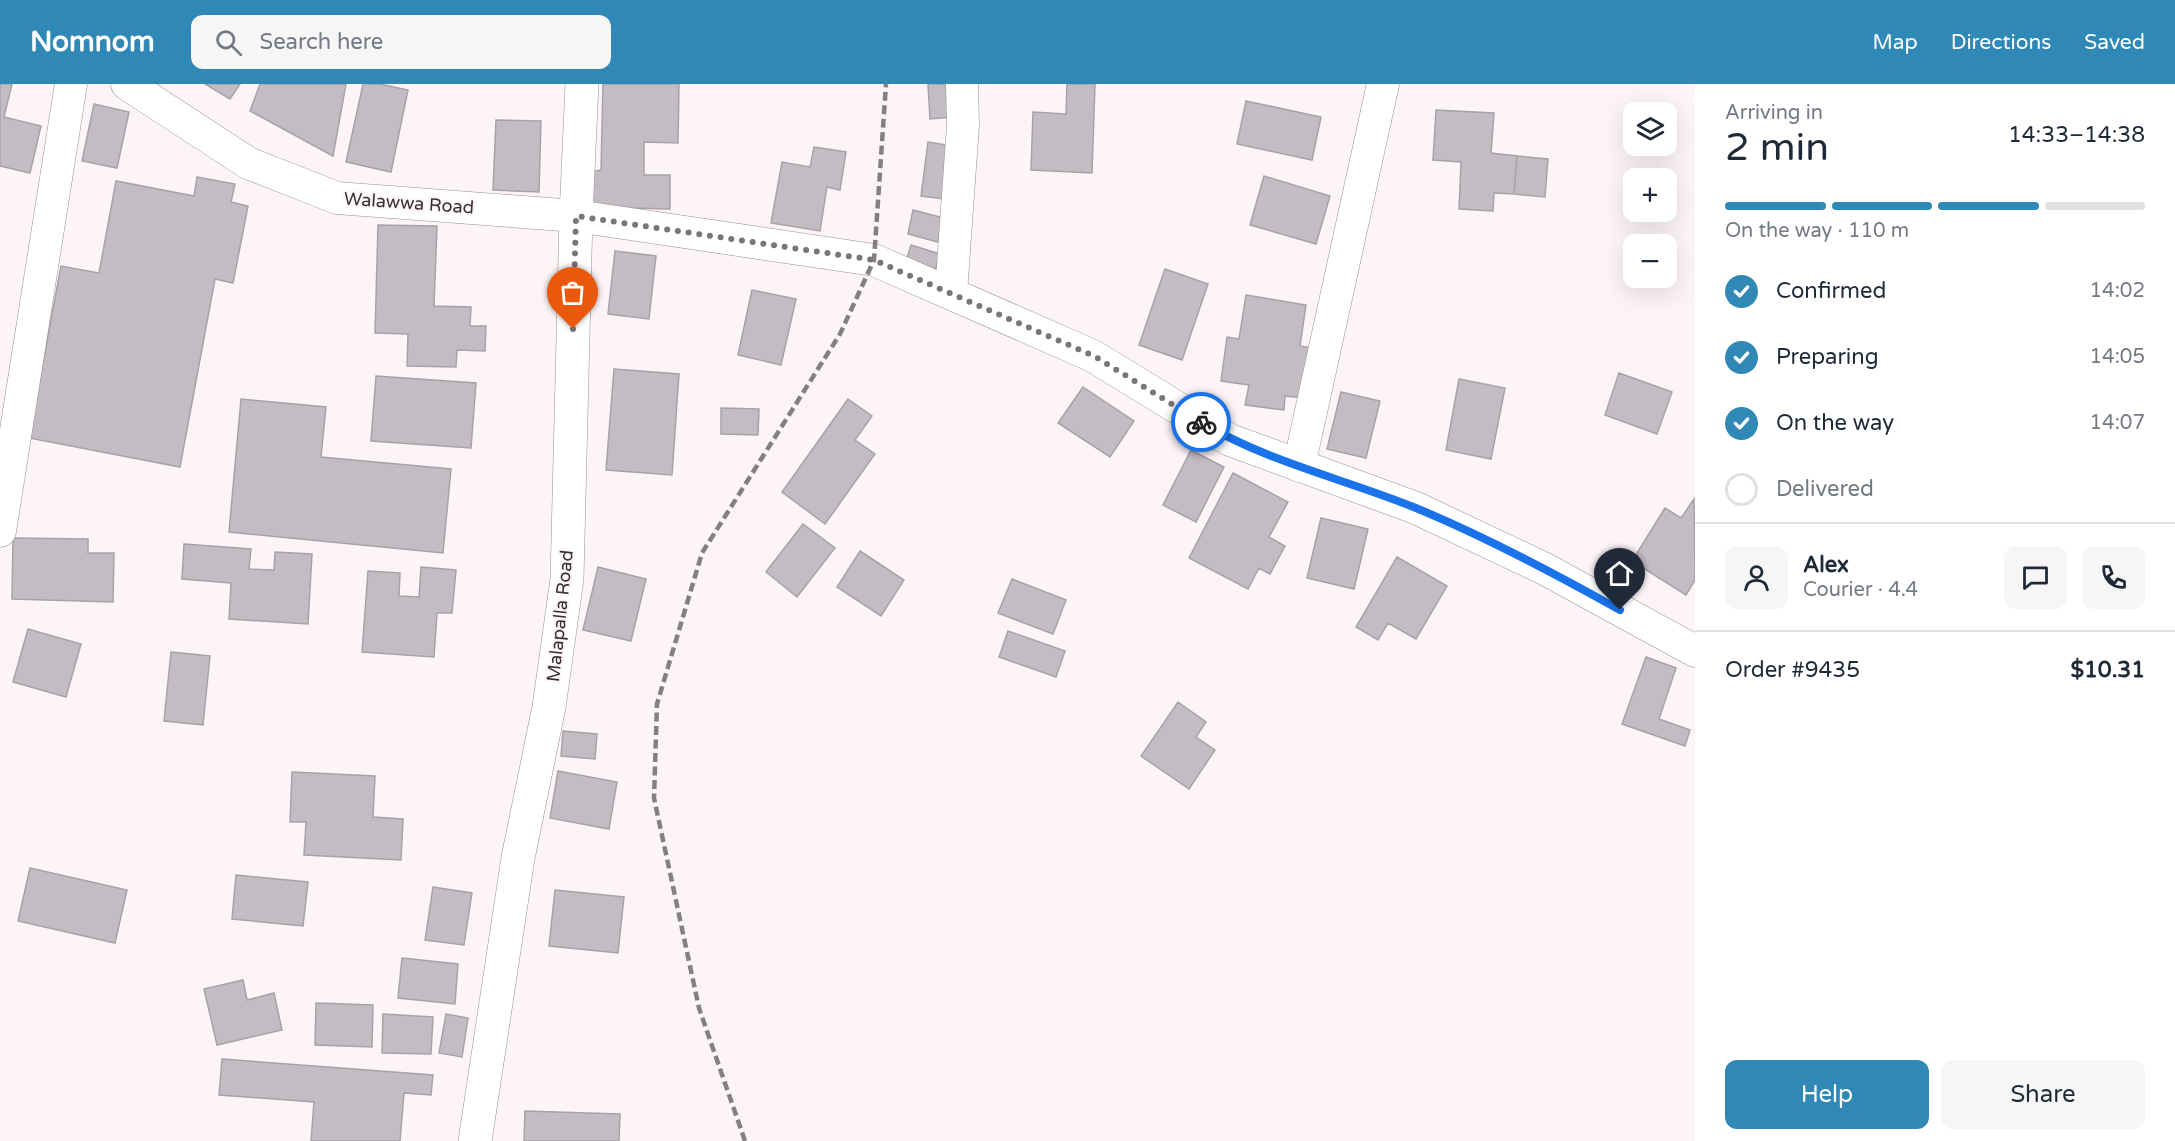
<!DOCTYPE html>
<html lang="en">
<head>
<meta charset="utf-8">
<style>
  :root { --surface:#fff; --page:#f6f6f7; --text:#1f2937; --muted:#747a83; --line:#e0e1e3; --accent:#2f88b6 }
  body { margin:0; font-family:"Varela Round",sans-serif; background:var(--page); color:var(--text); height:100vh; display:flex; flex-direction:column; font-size:22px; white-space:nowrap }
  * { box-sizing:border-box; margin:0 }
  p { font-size:20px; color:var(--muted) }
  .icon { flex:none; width:33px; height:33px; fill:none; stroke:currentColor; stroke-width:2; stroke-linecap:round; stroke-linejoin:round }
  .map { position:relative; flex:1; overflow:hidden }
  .drawer { display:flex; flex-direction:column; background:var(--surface); width:480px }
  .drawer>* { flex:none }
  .fabs { position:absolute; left:1623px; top:18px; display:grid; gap:12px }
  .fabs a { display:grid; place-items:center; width:54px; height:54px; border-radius:12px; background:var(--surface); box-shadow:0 6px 24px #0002; font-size:30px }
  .pin { position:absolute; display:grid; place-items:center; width:51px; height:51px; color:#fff; margin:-62px -26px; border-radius:50% 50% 50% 0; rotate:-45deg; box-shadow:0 0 6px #0007 }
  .pin .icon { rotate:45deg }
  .courier { position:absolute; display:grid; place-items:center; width:60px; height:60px; margin:-30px; border:4px solid #1a73e8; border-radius:50%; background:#fff; color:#222; box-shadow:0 2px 8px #0007 }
  .head em { font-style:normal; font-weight:600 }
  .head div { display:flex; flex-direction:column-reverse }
  .head { display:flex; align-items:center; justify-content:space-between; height:102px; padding:0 30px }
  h1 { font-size:39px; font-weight:600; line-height:45px }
  .bar { display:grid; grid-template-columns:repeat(4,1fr); gap:9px 6px; align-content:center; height:72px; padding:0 30px }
  .bar i { height:8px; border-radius:4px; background:var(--line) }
  .bar .current { background:var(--accent) }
  .bar p { grid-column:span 4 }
  .line { display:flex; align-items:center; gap:15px; padding:0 30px; border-top:2px solid var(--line) }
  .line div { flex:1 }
  .round { display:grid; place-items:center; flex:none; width:63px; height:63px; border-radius:12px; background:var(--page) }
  ol { padding:0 30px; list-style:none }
  li { display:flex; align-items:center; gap:18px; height:66px }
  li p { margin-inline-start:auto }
  li .icon { padding:6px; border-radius:50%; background:var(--accent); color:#fff; stroke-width:4 }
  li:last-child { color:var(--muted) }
  li i { width:33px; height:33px; border:3px solid var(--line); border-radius:50% }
  .button { display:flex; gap:12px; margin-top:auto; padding:12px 30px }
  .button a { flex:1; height:69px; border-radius:12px; background:var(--accent); color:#fff; font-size:24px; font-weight:600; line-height:69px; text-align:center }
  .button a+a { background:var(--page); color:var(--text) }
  header { display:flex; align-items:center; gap:36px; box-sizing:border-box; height:84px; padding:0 30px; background:var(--accent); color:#fff }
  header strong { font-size:28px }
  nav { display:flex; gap:33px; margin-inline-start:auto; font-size:21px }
  .search { width:420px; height:54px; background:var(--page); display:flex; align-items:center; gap:15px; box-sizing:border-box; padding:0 21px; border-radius:12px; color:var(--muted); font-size:22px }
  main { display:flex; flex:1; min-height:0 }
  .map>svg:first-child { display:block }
  .building { fill:#c3bdc3; stroke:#a8a2a8; stroke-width:1.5 }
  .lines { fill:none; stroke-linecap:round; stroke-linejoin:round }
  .minor-casing { stroke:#988f93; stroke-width:33 }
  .tertiary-casing { stroke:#988f93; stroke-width:34 }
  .minor { stroke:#fff; stroke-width:32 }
  .tertiary { stroke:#fff; stroke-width:33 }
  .rail { stroke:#857f82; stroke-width:4.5; stroke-dasharray:9 4.5; stroke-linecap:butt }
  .done { stroke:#7a7577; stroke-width:6; stroke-dasharray:0 10.8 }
  .route { stroke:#1a73e8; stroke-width:8 }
  .labels { text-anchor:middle; stroke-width:4.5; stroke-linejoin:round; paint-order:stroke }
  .street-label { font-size:18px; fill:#343032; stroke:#fdf4f8 }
</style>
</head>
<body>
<header>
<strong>Nomnom</strong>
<div class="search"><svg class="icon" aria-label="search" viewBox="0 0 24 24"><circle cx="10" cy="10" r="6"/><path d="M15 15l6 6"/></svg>Search here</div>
<nav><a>Map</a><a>Directions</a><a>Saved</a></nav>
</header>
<main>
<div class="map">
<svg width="1695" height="1057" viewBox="0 0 1695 1057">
  <rect width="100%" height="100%" fill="#fdf4f8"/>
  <path class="building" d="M0,0H12L4,33L41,42L30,89L0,82Z
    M205,0H240L230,15Z
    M260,0H346L333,72L250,27Z
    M363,0H380L408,6L391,88L346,78Z
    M603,0H679L678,59L644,58V91H670V125L589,123L590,88L601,86Z
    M928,0H951L954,33L930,35Z
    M1067,0H1095L1092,89L1031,86L1033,28L1066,30Z
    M1246,17L1321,33L1312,76L1237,60Z
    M94,20L129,28L117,84L82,77Z
    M1436,26L1494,29L1491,69L1517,72L1514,110L1494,109L1493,127L1459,125L1461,78L1433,76Z
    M496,36L541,37L539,108L493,106Z
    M928,58L959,63L952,116L921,112Z
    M814,63L846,68L840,106L827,103L820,147L771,139L782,78L810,83Z
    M1517,72L1548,75L1545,113L1514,110Z
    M1264,92L1330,112L1316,160L1250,141Z
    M197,93L235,100L231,118L248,122L233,199L215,195L180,383L29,354L61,182L99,189L116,97L194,112Z
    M913,126L944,134L938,158L908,150Z
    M378,141L437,142L434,222L471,223L470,242H486L485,267L457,266L456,283L407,282L408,250L375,249Z
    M911,161L940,170L934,189L905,180Z
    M615,167L656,172L649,235L608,230Z
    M1165,185L1208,200L1182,276L1139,261Z
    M752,206L796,215L781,281L738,271Z
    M1246,211L1306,221L1300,262L1312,264L1304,314L1285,312L1284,326L1245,321L1249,301L1221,297L1227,253L1239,255Z
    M614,285L679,290L672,391L606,386Z
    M1619,289L1672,308L1657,350L1605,331Z
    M376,292L476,299L471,364L371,357Z
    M1459,295L1505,304L1491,375L1446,366Z
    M1083,303L1134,337L1110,373L1058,339Z
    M1341,308L1380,317L1366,374L1327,365Z
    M241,315L326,323L321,373L451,385L443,469L229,448Z
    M848,315L872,332L855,356L875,370L825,440L782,408Z
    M721,324L759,325L758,351L721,350Z
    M1191,366L1224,383L1196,438L1163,421Z
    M1233,389L1288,418L1269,453L1285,462L1270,490L1259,484L1248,505L1189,474Z
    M1694,415L1695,496L1686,511L1632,477L1665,424L1681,434Z
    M1321,434L1368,445L1354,505L1307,494Z
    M803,440L835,464L797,513L766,488Z
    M13,454L88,455V469H114L113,518L12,515Z
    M184,460L251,465L249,485L274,486L275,468L312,470L308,540L229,535L231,499L182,495Z
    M860,467L904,496L881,532L837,503Z
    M1397,473L1447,502L1416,555L1388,539L1378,556L1356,543Z
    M421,483L456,486L452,529H437L434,573L362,568L368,487L400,489L399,512L419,513Z
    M598,483L646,495L631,557L583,546Z
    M1012,495L1066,516L1053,550L998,529Z
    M28,545L81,560L66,613L13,598Z
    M1008,547L1065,567L1056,593L999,573Z
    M171,568L210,572L203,641L164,637Z
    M1646,573L1676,584L1659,635L1690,646L1685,662L1622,640Z
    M1178,618L1206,638L1196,653L1215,666L1189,705L1141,672Z
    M563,647L597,650L595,675L561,672Z
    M558,687L617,698L609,745L550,734Z
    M292,688L375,692L373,733L403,735L401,776L304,771L306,738H290Z
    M30,784L127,806L115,859L18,837Z
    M236,791L308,798L303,842L232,835Z
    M433,803L472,809L464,861L425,856Z
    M555,806L624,813L618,869L549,862Z
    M402,874L458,880L455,920L398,914Z
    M243,896L247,916L274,909L282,946L217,961L204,905Z
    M316,919L373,921L372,963L315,961Z
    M383,930L433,933L431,970L382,969Z
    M446,930L468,934L462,973L439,969Z
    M222,975L433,991L431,1011L404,1009L400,1057H311L314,1018L219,1011Z
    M525,1027L620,1030L619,1057H524Z"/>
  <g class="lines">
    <g class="minor-casing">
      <path id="minor" d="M127,0L248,79L337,114L576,132L874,176L1093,272L1230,356L1416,424L1545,485L1695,567
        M951,209L963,41L962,0
        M1299,382L1383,0
        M0,447L71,0"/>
    </g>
    <g class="tertiary-casing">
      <path id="tertiary" d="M475,1057L518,774L549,623L567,495L576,132L582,0"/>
    </g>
    <use href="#minor" class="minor"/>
    <use href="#tertiary" class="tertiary"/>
    <path class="rail" d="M745,1057L699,924L654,714L657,620L702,469L840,250L874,176L886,0"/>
  </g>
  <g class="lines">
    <path class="done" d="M573,245L576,132L874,176L1094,272L1201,338"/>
    <path class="route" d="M1201,338C1267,378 1345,395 1416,424C1486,453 1554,489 1620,526"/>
  </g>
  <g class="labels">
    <g class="street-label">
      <text transform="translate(409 119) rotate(4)" y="6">Walawwa Road</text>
      <text transform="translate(560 532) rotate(-84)" y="6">Malapalla Road</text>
    </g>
  </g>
</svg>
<div class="fabs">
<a><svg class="icon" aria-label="layers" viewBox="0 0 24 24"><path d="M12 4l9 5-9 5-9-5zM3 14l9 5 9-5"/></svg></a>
<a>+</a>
<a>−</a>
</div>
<div class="pin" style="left:573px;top:245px;background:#ea580c"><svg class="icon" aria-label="bag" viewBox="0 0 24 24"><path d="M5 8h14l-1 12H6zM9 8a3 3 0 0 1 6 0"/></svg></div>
<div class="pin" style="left:1620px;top:526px;background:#1f2937"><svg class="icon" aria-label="home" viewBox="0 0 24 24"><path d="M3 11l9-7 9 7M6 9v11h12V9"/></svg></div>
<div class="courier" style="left:1201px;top:338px"><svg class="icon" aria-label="bike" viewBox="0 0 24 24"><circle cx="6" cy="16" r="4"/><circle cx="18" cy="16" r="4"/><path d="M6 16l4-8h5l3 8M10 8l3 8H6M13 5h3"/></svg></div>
</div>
<section class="drawer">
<div class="head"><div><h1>2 min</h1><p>Arriving in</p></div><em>14:33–14:38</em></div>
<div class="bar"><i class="current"></i><i class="current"></i><i class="current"></i><i></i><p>On the way · 110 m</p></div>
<ol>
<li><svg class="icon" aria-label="check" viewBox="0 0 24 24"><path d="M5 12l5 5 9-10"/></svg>Confirmed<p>14:02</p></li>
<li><svg class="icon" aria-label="check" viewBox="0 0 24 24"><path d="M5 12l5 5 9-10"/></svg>Preparing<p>14:05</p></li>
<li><svg class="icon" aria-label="check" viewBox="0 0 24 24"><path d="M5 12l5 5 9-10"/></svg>On the way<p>14:07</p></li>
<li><i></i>Delivered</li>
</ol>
<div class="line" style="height:108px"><a class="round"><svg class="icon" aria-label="person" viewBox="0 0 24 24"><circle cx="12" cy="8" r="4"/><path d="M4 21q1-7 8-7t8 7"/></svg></a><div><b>Alex</b><p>Courier · 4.4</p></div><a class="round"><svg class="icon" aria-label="chat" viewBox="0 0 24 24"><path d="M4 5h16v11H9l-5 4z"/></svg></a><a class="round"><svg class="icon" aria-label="phone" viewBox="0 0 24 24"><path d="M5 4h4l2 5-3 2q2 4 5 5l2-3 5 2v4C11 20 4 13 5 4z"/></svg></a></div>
<div class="line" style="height:78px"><div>Order #9435</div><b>$10.31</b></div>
<div class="button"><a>Help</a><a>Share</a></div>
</section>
</main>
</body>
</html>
